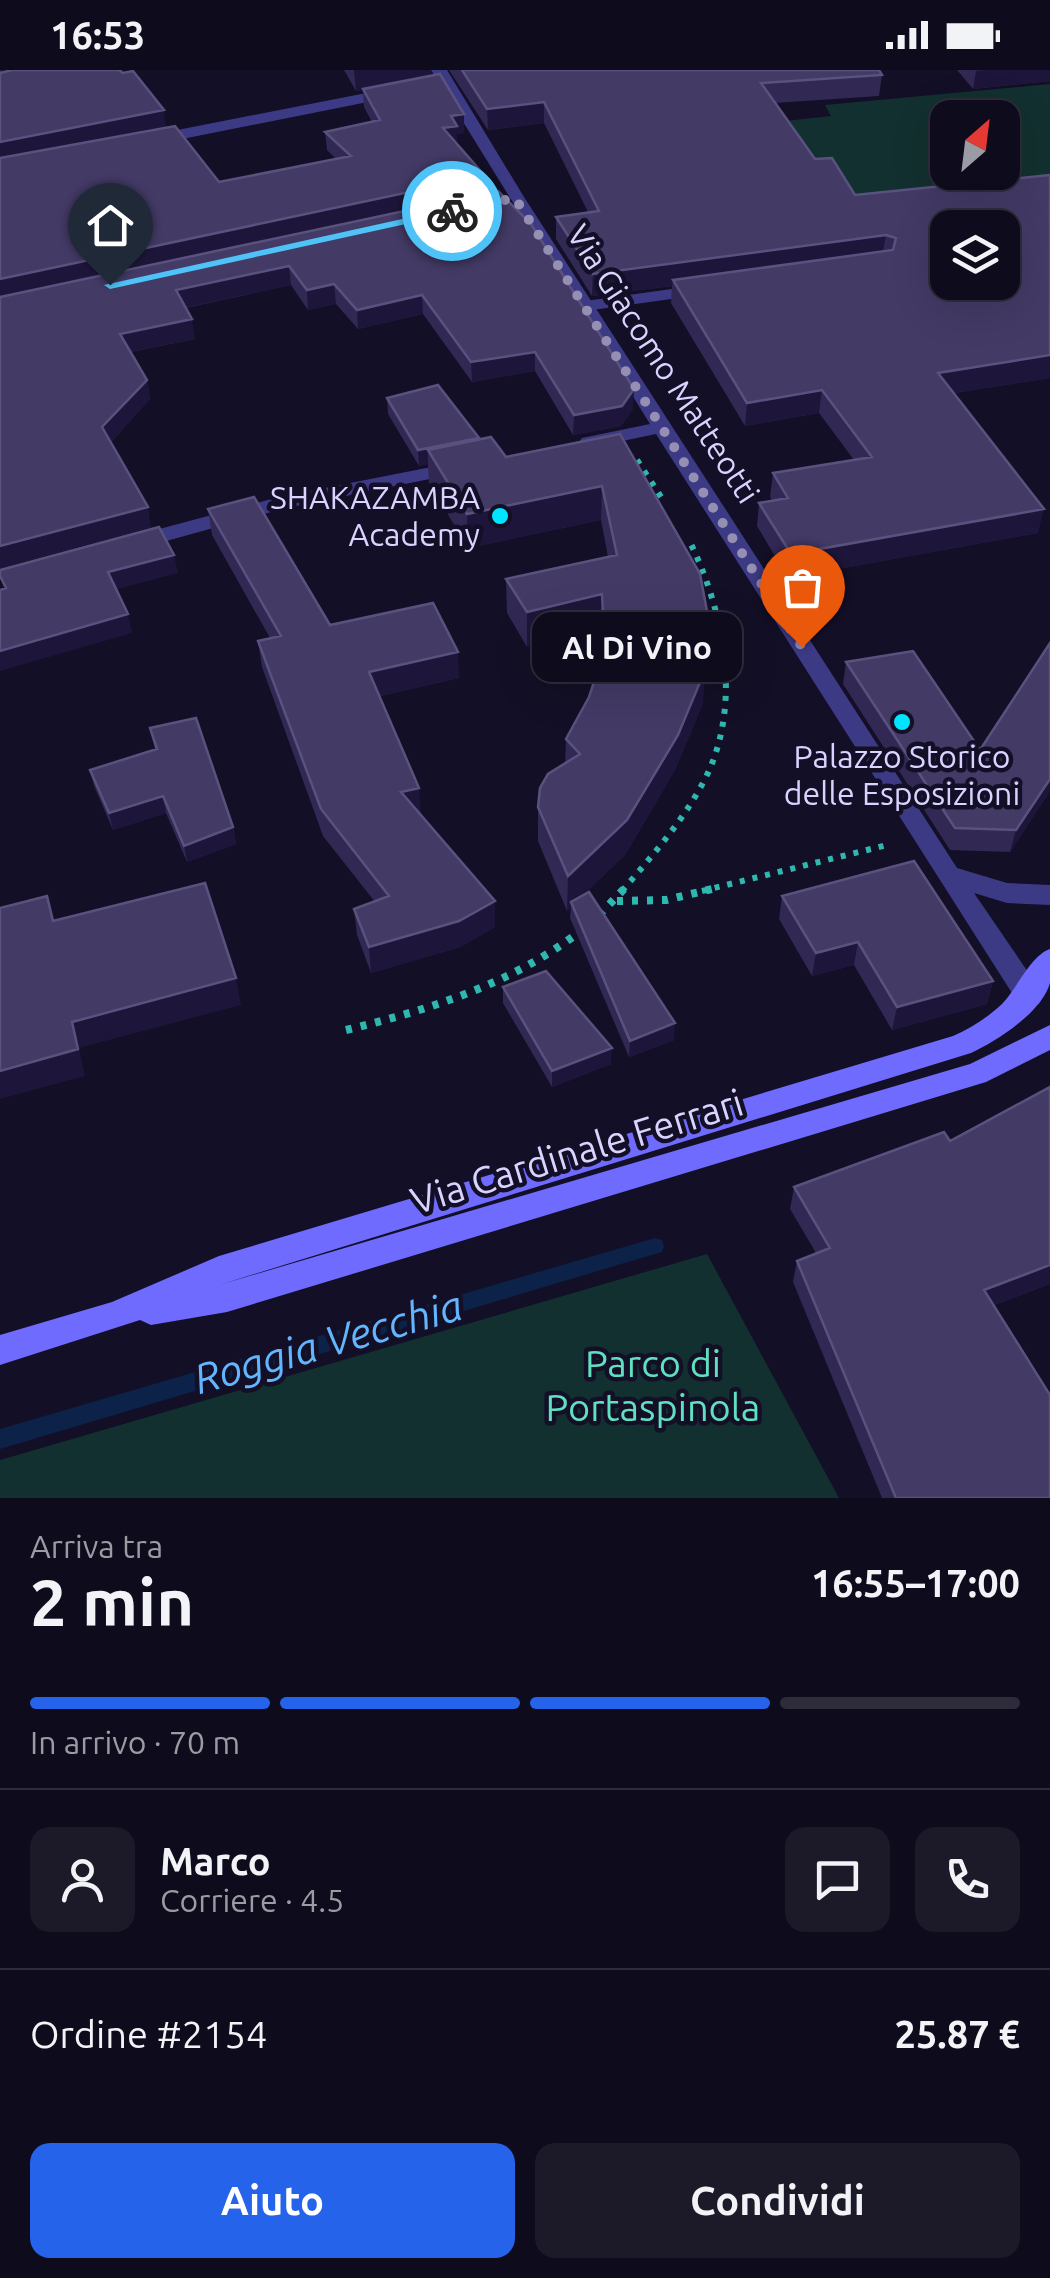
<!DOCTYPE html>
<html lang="it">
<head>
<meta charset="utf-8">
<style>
  :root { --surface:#0e0b1c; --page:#1c1929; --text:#f1f3f6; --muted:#9b9ba3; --line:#2e2b3b; --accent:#2563eb }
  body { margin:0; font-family:Ubuntu,sans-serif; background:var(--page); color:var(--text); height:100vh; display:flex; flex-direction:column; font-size:38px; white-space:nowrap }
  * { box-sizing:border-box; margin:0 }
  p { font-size:32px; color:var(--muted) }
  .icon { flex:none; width:55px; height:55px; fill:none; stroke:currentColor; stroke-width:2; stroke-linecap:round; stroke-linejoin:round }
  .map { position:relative; height:1428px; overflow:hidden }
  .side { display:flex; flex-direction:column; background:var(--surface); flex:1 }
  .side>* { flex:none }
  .needle { width:65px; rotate:28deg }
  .fabs { position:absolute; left:930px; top:30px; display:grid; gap:20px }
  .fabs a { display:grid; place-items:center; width:90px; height:90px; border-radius:20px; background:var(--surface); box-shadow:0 10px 40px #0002,0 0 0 2px var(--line); font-size:50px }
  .pin { position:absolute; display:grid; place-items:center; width:85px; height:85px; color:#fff; margin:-102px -42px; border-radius:50% 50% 50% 0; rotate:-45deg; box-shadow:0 0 10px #0007 }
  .pin .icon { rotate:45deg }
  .courier { position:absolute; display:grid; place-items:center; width:100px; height:100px; margin:-50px; border:8px solid #4fc3f7; border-radius:50%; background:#fff; color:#222; box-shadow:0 2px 12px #0007 }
  .bubble { position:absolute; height:70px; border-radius:20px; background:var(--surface); box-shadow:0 10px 40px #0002,0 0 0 2px var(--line); font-size:32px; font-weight:700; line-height:70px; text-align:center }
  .headline em { font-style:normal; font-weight:700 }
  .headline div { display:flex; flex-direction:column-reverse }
  .headline { display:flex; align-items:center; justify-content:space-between; height:170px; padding:0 30px }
  h1 { font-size:65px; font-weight:700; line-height:75px }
  .bar { display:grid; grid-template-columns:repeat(4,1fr); gap:15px 10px; align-content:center; height:120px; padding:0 30px }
  .bar i { height:12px; border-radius:8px; background:var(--line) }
  .bar .on { background:var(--accent) }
  .bar p { grid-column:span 4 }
  .line { display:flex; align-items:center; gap:25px; padding:0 30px; border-top:2px solid var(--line) }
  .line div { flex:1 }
  .round { display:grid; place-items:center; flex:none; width:105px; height:105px; border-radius:20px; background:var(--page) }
  .primary-button { display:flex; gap:20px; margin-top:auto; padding:20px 30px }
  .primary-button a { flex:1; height:115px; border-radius:20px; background:var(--accent); color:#fff; font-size:40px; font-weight:700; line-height:115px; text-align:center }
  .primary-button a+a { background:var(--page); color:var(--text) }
  .status { display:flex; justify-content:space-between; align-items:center; height:70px; padding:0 50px; background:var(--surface); direction:ltr }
  .status svg { height:28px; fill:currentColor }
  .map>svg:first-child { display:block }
  .green { fill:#12302f; fill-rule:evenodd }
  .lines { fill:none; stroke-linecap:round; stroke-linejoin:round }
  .stream { fill:#0c2248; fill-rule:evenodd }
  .path-far1 { stroke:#2fb8b0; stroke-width:6; stroke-dasharray:5 8; stroke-linecap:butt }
  .path { stroke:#2fb8b0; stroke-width:8; stroke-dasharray:6 9; stroke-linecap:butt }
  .service { fill:#3d3a85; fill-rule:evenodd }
  .minor { fill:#3d3a85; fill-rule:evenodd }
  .secondary { fill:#6f6bff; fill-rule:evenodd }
  .wall { fill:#312854 }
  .shaded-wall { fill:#1d163a }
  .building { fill:#433a66; stroke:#5a527e; stroke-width:2.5; fill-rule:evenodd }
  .route { fill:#4fc3f7 }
  .done { stroke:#948fb3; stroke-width:10; stroke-dasharray:0 18 }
  .poi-dot { fill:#00e5ff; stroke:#130f26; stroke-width:4 }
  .labels { text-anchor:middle; stroke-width:9; stroke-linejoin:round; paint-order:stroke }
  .street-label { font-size:32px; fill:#d9d4ff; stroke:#130f26 }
  .poi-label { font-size:32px; fill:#d9d4ff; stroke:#130f26; text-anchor:end }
  .near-street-label { font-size:38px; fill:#d9d4ff; stroke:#130f26 }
  .near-park-label { font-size:38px; fill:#5fe0c0; stroke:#130f26 }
  .near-water-label { font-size:42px; font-style:italic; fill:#62b6ff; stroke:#130f26 }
</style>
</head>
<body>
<div class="status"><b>16:53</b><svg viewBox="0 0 49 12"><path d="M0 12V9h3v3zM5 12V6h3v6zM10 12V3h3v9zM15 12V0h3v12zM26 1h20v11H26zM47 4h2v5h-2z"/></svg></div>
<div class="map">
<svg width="1050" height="1428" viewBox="0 0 1050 1428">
  <rect width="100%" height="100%" fill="#130f26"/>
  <path class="green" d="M1050,14V110L822,135L785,51L831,46L825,35ZM948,48H1002V102H948Z
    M707,1184L839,1428H0V1390Z"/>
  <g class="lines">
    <path class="stream" d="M655,1168L662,1170L664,1176L662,1182L655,1184L0,1379V1359Z"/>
    <path class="path-far1" d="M637,390L663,430
      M622,821C652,786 684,750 705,709C743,634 724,541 689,470
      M702,821L887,775"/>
    <path class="path" d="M617,831L666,830L712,819
      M599,845L624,819
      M346,960C431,939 512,914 582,860"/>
    <path class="service" d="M701,215L707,216V224L585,241L577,236L585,231Z"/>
    <path class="minor" d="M431,0H447L524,127L957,798L1007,813L1050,815V835L1007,833L974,823L1039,918L1043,926L1039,934L1029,937L1019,934L656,364L589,378L579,372L582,368L650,354Z
      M397,17L403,19V25L152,75L144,70L152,65Z
      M462,391L469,393L472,397L469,401L282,439L130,481L119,474L122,469L279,427Z"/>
    <path class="secondary" d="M1050,879C1050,889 1050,903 1050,913C1042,942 997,971 971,983L219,1215L970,994L1050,955V980L986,1012L227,1242L151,1255L140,1250L0,1295V1265L112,1232L219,1186L953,966C971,958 987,948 1002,934C1017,919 1030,886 1050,879Z"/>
  </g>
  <path class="wall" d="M0,0L166,57L219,112L336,89L327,80L325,62L372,52L364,37L363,20L356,21L344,0H431V6L464,44V63L457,64V74L485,123L633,339L621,356L573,365L535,301L472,312L423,244L358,259L336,234L308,240L291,215L186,238L195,269L131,282L147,310L150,329L111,372L151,457L0,498Z
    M449,0H879L882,5L879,26L775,33L815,89L855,125L1050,105V308L954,323L1038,463L788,508L757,456L759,433L772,430L770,427L773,403L854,390L819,343L745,356L671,233L672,216L592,226L556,169V147L588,142L544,53L488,60Z
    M957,0H1050V11L973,19Z
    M387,328L479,368V370L506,387L620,364L703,633L675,700L625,785L583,825L674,970L629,987L570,848L571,837L567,841L538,771V737L565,693L566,669L589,627L602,588L600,558L527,577L507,543L506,509L608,487L601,450L468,478L429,413L428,394L419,396L388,344Z
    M208,439L330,555L459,608L380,626L420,744L495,857L460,877L371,903L357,865L354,839L375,832L323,766L262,597L258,571L270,568L212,465Z
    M1050,573V721L1010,782L950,780L843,614L846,592L980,680Z
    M150,658L233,757L236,774L187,792L166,743L113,760L94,716L90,700L155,680Z
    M782,826L993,911L987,934L892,960L854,895L812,906L779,849Z
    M503,917L611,994L552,1017L503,933Z
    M1050,1017V1214L994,1235L1050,1428H882L793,1212L797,1191L816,1183L790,1139L794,1117L950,1071Z"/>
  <path class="shaded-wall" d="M354,0H431V6L356,21Z
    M985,0H1050V11L973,19L976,1Z
    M544,32V53L488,60L487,39Z
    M164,40L166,58L0,91V72Z
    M464,44V63L457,64V74L443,58L451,46Z
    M485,106V124L0,229V209Z
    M886,165L882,187L673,210L672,216L592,226L593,204Z
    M289,196L291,215L179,239L176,220Z
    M334,214L336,234L308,240L307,220Z
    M422,225L423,244L358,259L357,240Z
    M192,249L195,269L124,283L120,264Z
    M535,282V301L472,312L471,292Z
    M1050,285V308L934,326L938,303Z
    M147,310L150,329L106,377L102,357Z
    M634,319L633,339L621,356L573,365L574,345Z
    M822,320L819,343L745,356L747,333Z
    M479,368V384L428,380V394L419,396L418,380Z
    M602,416L601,450L468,478L467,444Z
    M148,437L151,457L0,498V476Z
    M1044,439L1038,463L788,508L791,484Z
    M174,485L178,503L111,521L108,502Z
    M602,524L600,558L527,577V542Z
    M128,544L132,563L0,601V581Z
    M458,582L459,608L371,628L369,602Z
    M706,598L703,633L675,700L625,785L572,836L571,832V837L567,841L568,806Z
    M1050,709V721L1010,782L1016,760Z
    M419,718L421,744L403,748L401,722Z
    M163,726L166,743L113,760L109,743Z
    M233,757L236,774L187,792L184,776Z
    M495,831V857L460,877L371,903L369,877Z
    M858,872L854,895L812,906L816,883Z
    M236,908L241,935L79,978L85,1006L0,1029V1001L72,952Z
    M993,911L987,934L892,960L897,937Z
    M675,953L674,970L629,987L630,971Z
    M612,978L611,994L552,1017V1001Z
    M1050,1195V1214L977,1241L984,1220Z"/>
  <path class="building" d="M12,0H119L123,3L133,1L164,40L0,72V3Z
    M462,0H879L882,5L761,13L815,89L832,88L855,125L1050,105V285L938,303L1044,439L791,484L759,433L788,428L773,403L872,387L822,320L747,333L673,210L893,180L896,168L886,165L593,204L556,147L599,141L544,32L487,39ZM948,158H1002V212H948Z
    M440,4L464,44L451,46L457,56L443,58L485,106L0,209V88L175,56L219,112L351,86L325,62L380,50L363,19Z
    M498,121L531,154L634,319L622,336L574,345L535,282L471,292L422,225L357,240L334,214L307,220L289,196L176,220L192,249L120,264L147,310L102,357L148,437L0,476V227Z
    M438,315L479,368L418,380L387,328Z
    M620,364L700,504L710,557L706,598L678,665L627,750L568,806L538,737L540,718L548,704L580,684L566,669L589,627L605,579L602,524L527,542L506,509L617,485L602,416L467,444L428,380L491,367L506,387Z
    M254,427L330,555L433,533L458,582L369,602L419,718L401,722L495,831L459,851L369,877L354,839L389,826L321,739L258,571L281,566L208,439Z
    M159,457L174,485L108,502L128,544L0,581V520L6,518L0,506V500Z
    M1050,573V709L1016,760L955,758L846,592L913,581L980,680Z
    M196,648L233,757L184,776L163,726L109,743L90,700L157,679L150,658Z
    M914,791L993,911L897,937L858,872L816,883L782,826Z
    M205,813L236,908L72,952L78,979L0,1001V838L47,826L53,851Z
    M589,822L675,953L630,971L571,832Z
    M546,901L612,978L552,1001L503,917Z
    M1050,1017V1195L984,1220L1050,1325V1428H896L797,1191L830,1178L794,1117L944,1062L950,1071Z"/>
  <path class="route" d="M452,138L456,143L110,219L104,215Z"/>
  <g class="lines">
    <path class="done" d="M452,141L515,128L802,577"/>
  </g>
  <g class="poi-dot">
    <circle cx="500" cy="446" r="10"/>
    <circle cx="902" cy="652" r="10"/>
  </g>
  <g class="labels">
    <g class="street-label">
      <text transform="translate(663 294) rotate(57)" y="11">Via Giacomo Matteotti</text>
    </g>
    <g class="poi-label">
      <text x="480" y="439">SHAKAZAMBA<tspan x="480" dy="37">Academy</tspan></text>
      <text x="902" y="698" text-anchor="middle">Palazzo Storico<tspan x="902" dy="37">delle Esposizioni</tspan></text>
    </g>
    <g class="near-street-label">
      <text transform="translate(577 1082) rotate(-17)" y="13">Via Cardinale Ferrari</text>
    </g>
    <g class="near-park-label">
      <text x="653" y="1307">Parco di<tspan x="653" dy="44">Portaspinola</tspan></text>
    </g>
    <g class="near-water-label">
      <text transform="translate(328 1272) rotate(-16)" y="15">Roggia Vecchia</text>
    </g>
  </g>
</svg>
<div class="fabs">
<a><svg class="needle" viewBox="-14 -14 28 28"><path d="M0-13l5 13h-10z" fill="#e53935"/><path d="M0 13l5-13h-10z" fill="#9b9ba3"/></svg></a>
<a><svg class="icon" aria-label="layers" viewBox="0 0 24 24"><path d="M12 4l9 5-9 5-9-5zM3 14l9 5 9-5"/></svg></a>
</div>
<div class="pin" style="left:802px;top:577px;background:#ea580c"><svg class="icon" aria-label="bag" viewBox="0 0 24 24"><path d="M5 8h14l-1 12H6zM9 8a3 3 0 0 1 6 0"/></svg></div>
<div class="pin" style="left:110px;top:215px;background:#1f2937"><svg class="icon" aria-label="home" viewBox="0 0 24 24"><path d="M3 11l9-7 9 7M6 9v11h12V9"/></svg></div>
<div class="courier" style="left:452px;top:141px"><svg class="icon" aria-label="bike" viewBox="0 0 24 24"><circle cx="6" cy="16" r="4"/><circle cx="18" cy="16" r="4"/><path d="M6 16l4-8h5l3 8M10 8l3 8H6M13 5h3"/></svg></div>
<div class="bubble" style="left:532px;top:542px;width:210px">Al Di Vino</div>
</div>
<section class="side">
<div class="headline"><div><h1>2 min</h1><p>Arriva tra</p></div><em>16:55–17:00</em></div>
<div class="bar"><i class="on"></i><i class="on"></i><i class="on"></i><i></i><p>In arrivo · 70 m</p></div>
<div class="line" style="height:180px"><a class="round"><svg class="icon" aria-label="person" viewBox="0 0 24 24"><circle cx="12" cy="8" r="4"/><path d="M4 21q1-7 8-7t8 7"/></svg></a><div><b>Marco</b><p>Corriere · 4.5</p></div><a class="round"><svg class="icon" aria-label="chat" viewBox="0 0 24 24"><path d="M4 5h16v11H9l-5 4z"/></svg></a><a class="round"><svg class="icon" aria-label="phone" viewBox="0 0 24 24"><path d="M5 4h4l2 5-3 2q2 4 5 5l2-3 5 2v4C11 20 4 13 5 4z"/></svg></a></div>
<div class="line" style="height:130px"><div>Ordine #2154</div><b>25.87 €</b></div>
<div class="primary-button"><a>Aiuto</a><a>Condividi</a></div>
</section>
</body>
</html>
